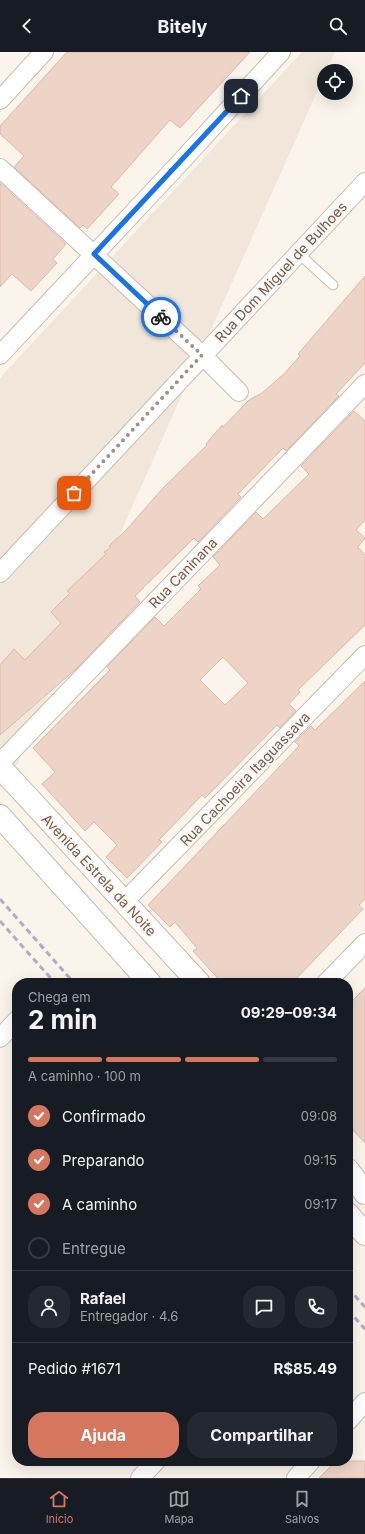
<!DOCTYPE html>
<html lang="pt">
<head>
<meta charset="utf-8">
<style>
  :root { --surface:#171b24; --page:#242831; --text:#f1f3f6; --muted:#9ea1a6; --line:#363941; --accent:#d5775f }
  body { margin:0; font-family:Inter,sans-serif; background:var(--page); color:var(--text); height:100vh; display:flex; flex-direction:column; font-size:15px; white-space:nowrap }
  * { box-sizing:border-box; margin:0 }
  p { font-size:13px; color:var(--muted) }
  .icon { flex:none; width:22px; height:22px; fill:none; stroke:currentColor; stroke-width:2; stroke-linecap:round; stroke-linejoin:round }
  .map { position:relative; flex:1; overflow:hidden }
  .panel { position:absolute; left:12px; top:926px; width:341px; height:488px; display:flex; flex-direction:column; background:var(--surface); border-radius:16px; box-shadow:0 4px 16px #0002 }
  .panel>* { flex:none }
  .controls { position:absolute; left:317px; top:12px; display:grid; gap:8px }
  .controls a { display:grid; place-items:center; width:36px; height:36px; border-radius:50%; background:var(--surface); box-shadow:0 4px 16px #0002; font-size:20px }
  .pin { position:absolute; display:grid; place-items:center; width:34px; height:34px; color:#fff; margin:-17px; border-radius:8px; box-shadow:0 2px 6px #0006 }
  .courier { position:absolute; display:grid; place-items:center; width:40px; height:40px; margin:-20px; border:3px solid #1a73e8; border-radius:50%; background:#fff; color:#222; box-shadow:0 1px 5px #0007 }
  .overview em { font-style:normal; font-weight:700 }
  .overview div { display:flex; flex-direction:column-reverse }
  .overview { display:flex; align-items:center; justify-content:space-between; height:68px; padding:0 16px }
  h1 { font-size:26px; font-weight:700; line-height:30px }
  .bar { display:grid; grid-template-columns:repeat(4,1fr); gap:6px 4px; align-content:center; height:48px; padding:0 16px }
  .bar i { height:5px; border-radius:3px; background:var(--line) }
  .bar .on { background:var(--accent) }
  .bar p { grid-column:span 4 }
  .line { display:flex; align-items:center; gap:10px; padding:0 16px; border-top:1px solid var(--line) }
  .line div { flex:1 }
  .round { display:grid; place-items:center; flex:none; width:42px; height:42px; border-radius:16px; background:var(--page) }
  ol { padding:0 16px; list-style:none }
  li { display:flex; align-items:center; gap:12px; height:44px }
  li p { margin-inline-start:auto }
  li .icon { padding:4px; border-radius:50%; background:var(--accent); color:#fff; stroke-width:4 }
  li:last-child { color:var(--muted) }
  li i { width:22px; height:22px; border:2px solid var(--line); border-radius:50% }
  .cta { display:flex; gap:8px; margin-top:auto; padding:8px 16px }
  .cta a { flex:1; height:46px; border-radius:16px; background:var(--accent); color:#fff; font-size:16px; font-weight:700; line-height:46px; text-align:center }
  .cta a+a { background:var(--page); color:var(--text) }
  header { display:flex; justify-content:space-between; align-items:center; height:52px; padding:0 16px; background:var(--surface); font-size:18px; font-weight:700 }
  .tabs { display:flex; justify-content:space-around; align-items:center; height:56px; border-top:1px solid var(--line); background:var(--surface); font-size:11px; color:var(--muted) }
  .tabs a { display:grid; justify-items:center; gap:2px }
  .tabs .on { color:var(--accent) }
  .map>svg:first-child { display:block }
  .residential { fill:#f1e6da }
  .building { fill:#edd4c6; stroke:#ddbba8; fill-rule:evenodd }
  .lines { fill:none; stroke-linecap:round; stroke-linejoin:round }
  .service-casing { stroke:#ccbcb2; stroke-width:11 }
  .minor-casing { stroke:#ccbcb2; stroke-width:20 }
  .tertiary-casing { stroke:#ccbcb2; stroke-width:24 }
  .service { stroke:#fff; stroke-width:9 }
  .minor { stroke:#fff; stroke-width:18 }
  .tertiary { stroke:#fff; stroke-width:22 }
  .rail { stroke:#b7aac4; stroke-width:3; stroke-dasharray:6 4; stroke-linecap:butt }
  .done { stroke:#a29187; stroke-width:4; stroke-dasharray:0 7.2 }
  .route { stroke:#1a73e8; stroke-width:5 }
  .labels { text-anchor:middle; stroke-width:4; stroke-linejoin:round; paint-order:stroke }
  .street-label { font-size:14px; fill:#735c51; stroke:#fdf8f1 }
</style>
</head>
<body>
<header><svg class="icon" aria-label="back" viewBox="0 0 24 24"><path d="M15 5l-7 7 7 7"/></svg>Bitely<svg class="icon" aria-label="search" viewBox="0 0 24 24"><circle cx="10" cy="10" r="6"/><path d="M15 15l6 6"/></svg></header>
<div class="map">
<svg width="365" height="1426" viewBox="0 0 365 1426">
  <rect width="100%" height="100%" fill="#faf4eb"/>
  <path class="residential" d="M302,0H335L326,19H324V24L13,722L0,735V326Z"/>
  <path class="building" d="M67,0H250L180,76L170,68L111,135L119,142L87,177L83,173L80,176L14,115L24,104L0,82V74Z
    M0,131L66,192L53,207L57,211L31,239L12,222L0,235Z
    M365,224V311L336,342L339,344L286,399L283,396L238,442L241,445L198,490L194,486L135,544L140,550L76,617L0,683V613L14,597L25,608L61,571L51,560L70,541L67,539L106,502L104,500L111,495L109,494L127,477L163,436L207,393L206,392L222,373L223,375L249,348L262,341L284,322L300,304L298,302Z
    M354,359L365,369V468L356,478L365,486L358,495L365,503V573L298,638L300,640L289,652L296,659L280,676L277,673L205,746L202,743L159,788L162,790L127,826L106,805L117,793L94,770L85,779L42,732L55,720L33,696L110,618L107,615L155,565L164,574L201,537L198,534L220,513L213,505L256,460L263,467L309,422L301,414ZM223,605L248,631L225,653L200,628Z
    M365,629V847L359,853L363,857L292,931H222L193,899L197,896L175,870L170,875L148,853L299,694L295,690L311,674L315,678Z
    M365,936V1091L348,1073V953Z
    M336,1409H365V1426H319Z"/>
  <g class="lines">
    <g class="service-casing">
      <path id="service" d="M298,201L333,233"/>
    </g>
    <g class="minor-casing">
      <path id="minor" d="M0,48L44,0
        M0,116L202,303L239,340
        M0,303L177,114L281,0
        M0,521L365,130
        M0,711L365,332
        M124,850L365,603
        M326,931L365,891
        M0,986L17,968
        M348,1369L365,1350
        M140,1426L156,1409
        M296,1426L311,1409"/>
    </g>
    <g class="tertiary-casing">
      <path id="tertiary" d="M0,715L199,931
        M0,764L150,931
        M348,1118L365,1141
        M348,1162L365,1182"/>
    </g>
    <use href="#service" class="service"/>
    <use href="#minor" class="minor"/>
    <use href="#tertiary" class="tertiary"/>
    <path class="rail" d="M0,847L74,931
      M0,869L55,931
      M348,1236L365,1255
      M348,1258L365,1277"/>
  </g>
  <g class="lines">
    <path class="done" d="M74,441L202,303L161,265"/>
    <path class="route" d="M161,265L94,202L241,44"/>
  </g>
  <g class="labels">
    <g class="street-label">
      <text transform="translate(281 220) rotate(-47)" y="5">Rua Dom Miguel de Bulhoes</text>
      <text transform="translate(183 521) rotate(-46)" y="5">Rua Caninana</text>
      <text transform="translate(245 727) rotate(-46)" y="5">Rua Cachoeira Itaguassava</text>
      <text transform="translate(99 823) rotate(47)" y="5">Avenida Estrela da Noite</text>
    </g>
  </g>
</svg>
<div class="controls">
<a><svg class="icon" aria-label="locate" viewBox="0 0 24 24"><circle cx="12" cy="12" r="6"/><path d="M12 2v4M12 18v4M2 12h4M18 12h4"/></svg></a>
</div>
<div class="pin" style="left:74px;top:441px;background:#ea580c"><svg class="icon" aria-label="bag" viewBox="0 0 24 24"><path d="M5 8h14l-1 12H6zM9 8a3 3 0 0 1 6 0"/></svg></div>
<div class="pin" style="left:241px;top:44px;background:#1f2937"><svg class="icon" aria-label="home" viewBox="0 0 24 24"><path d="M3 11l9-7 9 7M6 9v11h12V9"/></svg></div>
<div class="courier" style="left:161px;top:265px"><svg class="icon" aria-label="bike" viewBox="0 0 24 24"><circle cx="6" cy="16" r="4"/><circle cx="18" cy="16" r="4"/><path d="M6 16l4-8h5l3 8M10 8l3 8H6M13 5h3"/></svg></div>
<section class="panel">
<div class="overview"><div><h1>2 min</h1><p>Chega em</p></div><em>09:29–09:34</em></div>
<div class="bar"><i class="on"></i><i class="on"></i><i class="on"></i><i></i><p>A caminho · 100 m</p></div>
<ol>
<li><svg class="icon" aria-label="check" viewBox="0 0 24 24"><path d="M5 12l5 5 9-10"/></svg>Confirmado<p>09:08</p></li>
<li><svg class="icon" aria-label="check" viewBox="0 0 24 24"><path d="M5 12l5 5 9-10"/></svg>Preparando<p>09:15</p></li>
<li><svg class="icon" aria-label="check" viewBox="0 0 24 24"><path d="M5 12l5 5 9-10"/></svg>A caminho<p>09:17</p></li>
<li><i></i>Entregue</li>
</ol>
<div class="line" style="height:72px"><a class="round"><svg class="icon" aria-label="person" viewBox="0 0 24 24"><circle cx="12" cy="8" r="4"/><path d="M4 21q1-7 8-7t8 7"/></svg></a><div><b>Rafael</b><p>Entregador · 4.6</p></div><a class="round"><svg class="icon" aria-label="chat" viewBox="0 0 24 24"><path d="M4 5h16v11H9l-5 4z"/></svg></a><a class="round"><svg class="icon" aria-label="phone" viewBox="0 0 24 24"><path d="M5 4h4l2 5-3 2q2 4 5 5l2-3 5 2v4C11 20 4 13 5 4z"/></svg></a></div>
<div class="line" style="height:52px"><div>Pedido #1671</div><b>R$85.49</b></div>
<div class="cta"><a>Ajuda</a><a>Compartilhar</a></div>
</section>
</div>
<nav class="tabs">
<a class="on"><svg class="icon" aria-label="home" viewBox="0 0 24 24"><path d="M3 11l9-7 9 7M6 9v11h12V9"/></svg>Início</a>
<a><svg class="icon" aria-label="map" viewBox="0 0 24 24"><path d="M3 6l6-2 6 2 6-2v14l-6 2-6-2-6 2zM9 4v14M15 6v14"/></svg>Mapa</a>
<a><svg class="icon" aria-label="saved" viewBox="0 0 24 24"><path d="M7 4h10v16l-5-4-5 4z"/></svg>Salvos</a>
</nav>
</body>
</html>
